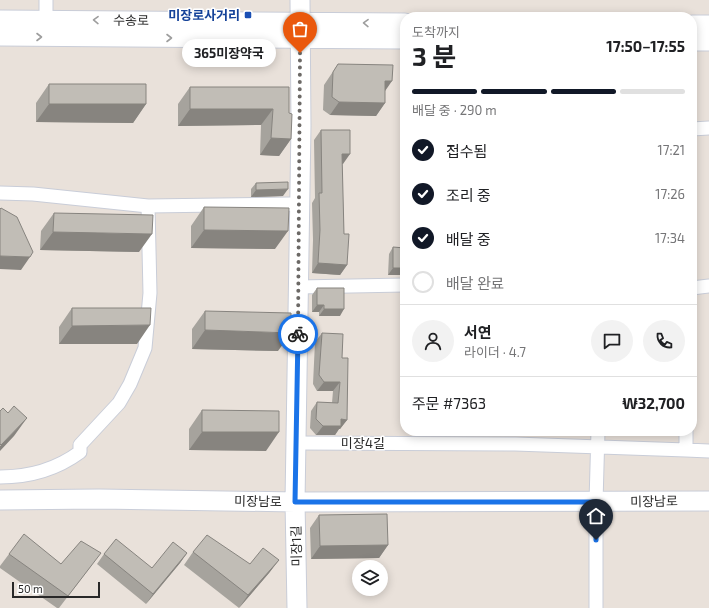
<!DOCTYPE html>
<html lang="ko">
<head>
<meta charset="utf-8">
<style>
  :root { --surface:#fff; --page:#f2f2f2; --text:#202124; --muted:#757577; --line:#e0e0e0; --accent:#111827 }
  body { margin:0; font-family:"Exo 2","Noto Sans KR",sans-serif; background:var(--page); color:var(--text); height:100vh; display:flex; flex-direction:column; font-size:15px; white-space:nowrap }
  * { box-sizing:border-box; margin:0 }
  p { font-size:13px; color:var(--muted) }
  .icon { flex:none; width:22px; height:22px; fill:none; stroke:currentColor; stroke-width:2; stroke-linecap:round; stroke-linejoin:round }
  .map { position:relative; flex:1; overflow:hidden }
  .side { position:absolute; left:400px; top:12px; width:297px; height:424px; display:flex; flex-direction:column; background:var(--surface); border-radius:16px; box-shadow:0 2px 10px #0003 }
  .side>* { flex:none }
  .controls { position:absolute; left:352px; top:560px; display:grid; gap:8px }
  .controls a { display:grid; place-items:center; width:36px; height:36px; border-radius:50%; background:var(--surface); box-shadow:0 2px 10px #0003; font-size:20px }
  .scale { position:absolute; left:12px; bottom:10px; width:88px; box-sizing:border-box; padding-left:4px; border:2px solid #282828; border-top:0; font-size:11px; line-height:14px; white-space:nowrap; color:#282828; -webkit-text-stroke:3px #fff; paint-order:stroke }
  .pin { position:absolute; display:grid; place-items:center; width:34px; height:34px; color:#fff; margin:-41px -17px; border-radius:50% 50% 50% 0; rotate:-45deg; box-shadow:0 0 4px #0007 }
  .pin .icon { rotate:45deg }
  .courier { position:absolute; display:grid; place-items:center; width:40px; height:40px; margin:-20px; border:3px solid #1a73e8; border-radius:50%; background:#fff; color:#222; box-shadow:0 1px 5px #0007 }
  .bubble { position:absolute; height:28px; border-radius:14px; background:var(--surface); box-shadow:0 2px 10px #0003; font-size:13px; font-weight:700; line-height:28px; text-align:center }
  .overview em { font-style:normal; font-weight:700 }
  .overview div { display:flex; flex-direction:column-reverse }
  .overview { display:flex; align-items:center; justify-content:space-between; height:68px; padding:0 12px }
  h1 { font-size:26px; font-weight:700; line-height:30px }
  .bar { display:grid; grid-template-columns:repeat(4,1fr); gap:6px 4px; align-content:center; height:48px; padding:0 12px }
  .bar i { height:5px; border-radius:3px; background:var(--line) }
  .bar .selected { background:var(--accent) }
  .bar p { grid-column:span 4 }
  .line { display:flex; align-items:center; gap:10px; padding:0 12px; border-top:1px solid var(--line) }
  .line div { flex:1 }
  .round { display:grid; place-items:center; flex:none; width:42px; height:42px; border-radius:21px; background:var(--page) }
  ol { padding:0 12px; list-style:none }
  li { display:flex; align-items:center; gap:12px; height:44px }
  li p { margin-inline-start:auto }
  li .icon { padding:4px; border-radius:50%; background:var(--accent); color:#fff; stroke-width:4 }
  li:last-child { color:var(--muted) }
  li i { width:22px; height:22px; border:2px solid var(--line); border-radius:50% }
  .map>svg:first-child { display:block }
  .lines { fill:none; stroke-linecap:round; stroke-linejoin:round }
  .street-casing { stroke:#c9cdd8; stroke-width:15 }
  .secondary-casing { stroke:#c9cdd8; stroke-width:21 }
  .street { stroke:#fff; stroke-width:13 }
  .secondary { stroke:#fff; stroke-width:19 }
  .wall { fill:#a6a39d }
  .shaded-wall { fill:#87847f }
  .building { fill:#c1bdb6; stroke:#87847f }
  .oneway { stroke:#9e9e9e }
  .done { stroke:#6c6966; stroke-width:4; stroke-dasharray:0 7.2 }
  .route { stroke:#1a73e8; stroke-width:5 }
  .transit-dot { fill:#1a4fb4; stroke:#fff; stroke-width:1.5 }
  .labels { text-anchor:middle; stroke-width:3; stroke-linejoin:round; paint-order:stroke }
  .transit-label { font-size:13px; font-weight:bold; fill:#164399; stroke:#fff; text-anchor:end }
  .street-label { font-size:13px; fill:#282828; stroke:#fff }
</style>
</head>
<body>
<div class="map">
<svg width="709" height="608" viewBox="0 0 709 608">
  <rect width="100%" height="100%" fill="#e9e1da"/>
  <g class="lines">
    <g class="street-casing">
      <path id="street" d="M46,20V0
        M692,129L709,128
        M0,193L33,194L148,206
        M298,287L405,285
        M692,288L709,286
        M296,443L515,444L686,450V431
        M686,450L709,451
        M0,477C29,477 57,469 80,452V445L119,403L130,384L145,348L150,293L148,206L290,204L299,206
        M596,608V502L598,431"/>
    </g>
    <g class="secondary-casing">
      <path id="secondary" d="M0,20L405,23
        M692,25H709
        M0,36L405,39
        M692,41H709
        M0,500L99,499L295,502L709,501
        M297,608L295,502L301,125L300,0"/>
    </g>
    <use href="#street" class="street"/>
    <use href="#secondary" class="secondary"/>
  </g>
  <path class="wall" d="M338,64L385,92V103L376,116L330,115L323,110L324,85Z
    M49,84L146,104L133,123L36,122V103Z
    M190,87L289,113L291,139L279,156L260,155L261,125L178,126V104Z
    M321,130L343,164H342L344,234L347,265L340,275L312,273L313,240L312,203L315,198L314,140Z
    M256,183L283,196L251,197V189Z
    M204,207L275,249L191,248V226Z
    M54,213L139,252L40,250L41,231Z
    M393,247L405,275H388L389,254Z
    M317,288L340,316H319V312H312V295Z
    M72,308L137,344H59V327Z
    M205,311L278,351L192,349V329Z
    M322,333L342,358L347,420L340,429H339L335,435H316L310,428L311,411L317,402L332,403L333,391H317L313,384L315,342Z
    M202,410L266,451L189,450V429Z
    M319,515L388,545L379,558L311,559L310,528Z
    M193,552L250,564L279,560L269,573L239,608L184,565Z
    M187,553L180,563L146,604L97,564L104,554L152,568Z
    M9,554L61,564L91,566L59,608H57L0,568V566Z"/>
  <path class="shaded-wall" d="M385,81H392L383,94Z
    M339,102L385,103L376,116L330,115Z
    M49,104H146L133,123L36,122Z
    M190,109H273L261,125L178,126Z
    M271,138L291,139L279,156L260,155Z
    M342,154H350L343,164H335Z
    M288,189L283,196L251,197L256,190Z
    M204,230L288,231L275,249L191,248Z
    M53,232L152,234L139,252L40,250Z
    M0,256L30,257L21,270L0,269Z
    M318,263L347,265L340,275L312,273Z
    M393,268H405V275H388Z
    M317,305H324L319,312H312Z
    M324,309H344L340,316H319Z
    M150,325L137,344H59L72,326Z
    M205,330L291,333L278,351L192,349Z
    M324,382H340L333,391H317Z
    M27,418L14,436L0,451V446L1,445Z
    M341,419L347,420L340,429H339L335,435H316L323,426Z
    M202,432H279L266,451L189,450Z
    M388,545L379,558L311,559L320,546Z
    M187,553L180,563L146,604L153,594Z
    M279,560L269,573L239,608L248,595Z"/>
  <path class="building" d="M338,64L393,65L392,81H385V103L339,102L332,97L333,72Z
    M49,84H146V104H49Z
    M190,87H289V113L292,114L291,139L271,138L273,109H190Z
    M321,130H350V154H342L344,234H349L347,265L318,263L320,230L319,193H322Z
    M288,182V189L256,190V183Z
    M204,207L289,208L288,231L204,230Z
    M1,208L17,217L33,252L30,257L0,256V209Z
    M54,213L153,215L152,234L53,232Z
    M393,247L405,248V268H393Z
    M317,288H344V309H324V305H317Z
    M72,308H151L150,325L72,326Z
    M205,311L291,313V333L205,330Z
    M322,333L343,334L342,358H348L347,420L341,419V426H323L316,419L317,402L338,403L340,382H324L319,375Z
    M14,406L27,418L1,445L0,444V411L3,408L8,413Z
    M202,410L279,411V432H202Z
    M387,514L388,545L320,546L319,515Z
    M24,534L61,564L81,541L101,553L68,596L9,554Z
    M207,535L250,564L263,548L279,560L248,595L193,552Z
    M116,539L152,568L173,542L187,553L153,594L104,554Z"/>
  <defs><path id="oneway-chevron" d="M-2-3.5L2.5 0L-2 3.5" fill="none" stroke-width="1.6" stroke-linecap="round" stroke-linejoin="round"/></defs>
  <g class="oneway">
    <use href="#oneway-chevron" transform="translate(96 20) rotate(-179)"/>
    <use href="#oneway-chevron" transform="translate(366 23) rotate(-179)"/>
    <use href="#oneway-chevron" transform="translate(39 37)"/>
    <use href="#oneway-chevron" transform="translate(169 38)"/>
  </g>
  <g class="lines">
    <path class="done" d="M298,334L300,53"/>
    <path class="route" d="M298,334L295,502H596V540"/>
  </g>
  <rect class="transit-dot" x="244" y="11" width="8" height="8" rx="2"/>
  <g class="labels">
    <g class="transit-label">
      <text x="240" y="20">미장로사거리</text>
    </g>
    <g class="street-label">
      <text transform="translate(131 20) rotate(1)" y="5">수송로</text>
      <text x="363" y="448">미장4길</text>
      <text transform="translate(258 501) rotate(1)" y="5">미장남로</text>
      <text transform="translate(654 501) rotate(-1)" y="5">미장남로</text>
      <text transform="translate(296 546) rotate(-91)" y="5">미장1길</text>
    </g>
  </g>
</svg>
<div class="controls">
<a><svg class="icon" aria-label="layers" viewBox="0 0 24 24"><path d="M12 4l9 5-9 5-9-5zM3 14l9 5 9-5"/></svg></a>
</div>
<div class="scale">50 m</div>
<div class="pin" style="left:300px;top:53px;background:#ea580c"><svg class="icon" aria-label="bag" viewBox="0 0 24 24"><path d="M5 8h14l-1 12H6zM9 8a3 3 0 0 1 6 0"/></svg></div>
<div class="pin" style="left:596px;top:540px;background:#1f2937"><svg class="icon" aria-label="home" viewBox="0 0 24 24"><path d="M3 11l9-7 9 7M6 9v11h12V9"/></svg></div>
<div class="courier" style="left:298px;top:334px"><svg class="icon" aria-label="bike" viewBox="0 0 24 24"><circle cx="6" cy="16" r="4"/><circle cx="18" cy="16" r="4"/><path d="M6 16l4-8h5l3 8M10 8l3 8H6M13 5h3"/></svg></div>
<div class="bubble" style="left:182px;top:39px;width:94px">365미장약국</div>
<section class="side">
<div class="overview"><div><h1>3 분</h1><p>도착까지</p></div><em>17:50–17:55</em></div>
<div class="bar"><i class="selected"></i><i class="selected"></i><i class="selected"></i><i></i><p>배달 중 · 290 m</p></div>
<ol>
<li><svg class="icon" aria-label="check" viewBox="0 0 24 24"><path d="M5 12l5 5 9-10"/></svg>접수됨<p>17:21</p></li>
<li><svg class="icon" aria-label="check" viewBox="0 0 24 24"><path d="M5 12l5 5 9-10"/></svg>조리 중<p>17:26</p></li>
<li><svg class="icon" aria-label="check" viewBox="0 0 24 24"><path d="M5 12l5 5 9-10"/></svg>배달 중<p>17:34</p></li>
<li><i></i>배달 완료</li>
</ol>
<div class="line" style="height:72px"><a class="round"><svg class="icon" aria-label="person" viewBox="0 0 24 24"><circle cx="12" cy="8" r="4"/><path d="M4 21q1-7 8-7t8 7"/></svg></a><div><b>서연</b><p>라이더 · 4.7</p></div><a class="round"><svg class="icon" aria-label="chat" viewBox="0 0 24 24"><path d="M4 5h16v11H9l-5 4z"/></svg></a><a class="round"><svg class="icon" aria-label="phone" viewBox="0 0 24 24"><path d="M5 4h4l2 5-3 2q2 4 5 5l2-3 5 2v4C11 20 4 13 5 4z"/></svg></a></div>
<div class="line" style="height:52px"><div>주문 #7363</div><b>₩32,700</b></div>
</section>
</div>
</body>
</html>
